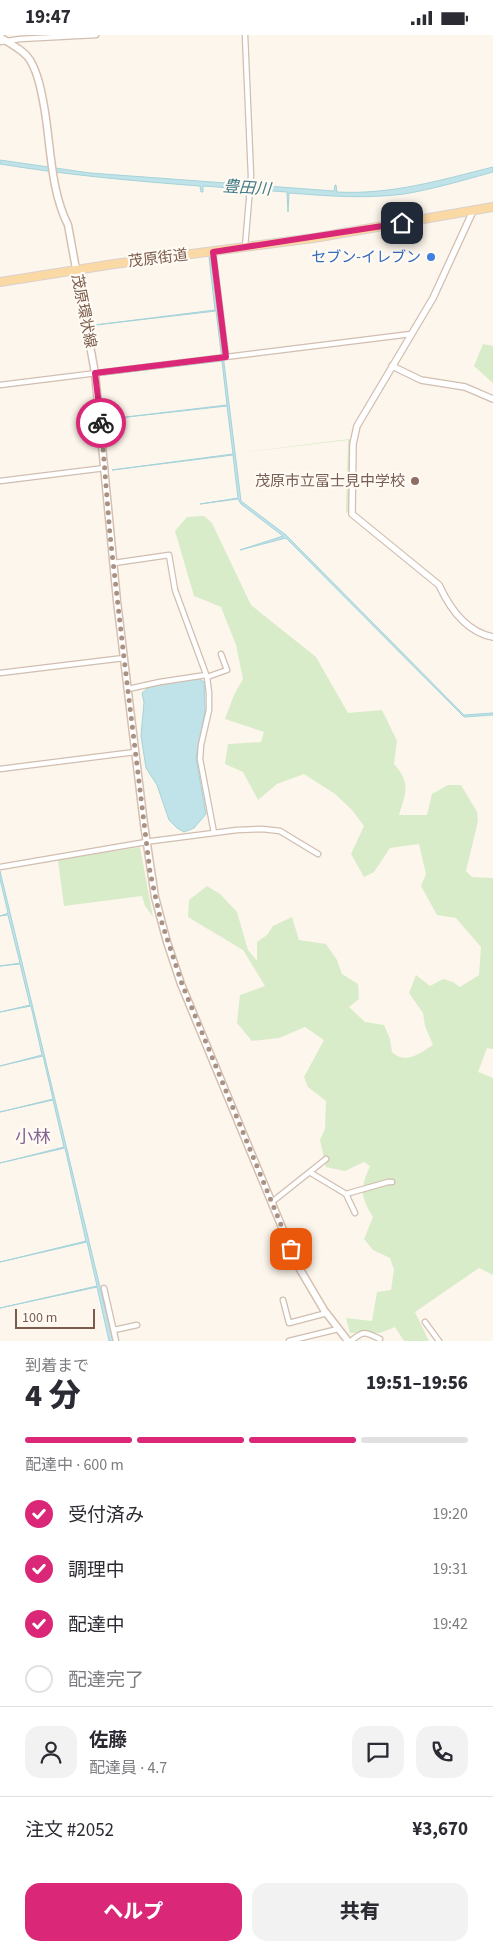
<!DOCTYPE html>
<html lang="ja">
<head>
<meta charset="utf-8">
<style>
  :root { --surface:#fff; --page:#f2f2f3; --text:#2b2b33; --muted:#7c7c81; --line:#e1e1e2; --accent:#db2777 }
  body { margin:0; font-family:"Source Sans 3","Noto Sans JP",sans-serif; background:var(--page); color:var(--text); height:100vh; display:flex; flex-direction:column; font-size:19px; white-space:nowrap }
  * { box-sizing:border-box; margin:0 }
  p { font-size:16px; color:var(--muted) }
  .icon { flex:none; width:28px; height:28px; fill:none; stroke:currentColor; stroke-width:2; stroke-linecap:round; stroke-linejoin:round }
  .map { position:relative; height:1306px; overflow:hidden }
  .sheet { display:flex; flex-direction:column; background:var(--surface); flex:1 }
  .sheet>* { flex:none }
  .scale { position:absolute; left:15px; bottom:12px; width:80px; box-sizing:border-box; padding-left:5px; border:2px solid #7a5c4d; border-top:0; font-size:14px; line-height:18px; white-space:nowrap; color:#7a5c4d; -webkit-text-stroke:4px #fffaf3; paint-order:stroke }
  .pin { position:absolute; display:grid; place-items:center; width:42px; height:42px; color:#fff; margin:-21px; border-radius:10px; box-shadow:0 2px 8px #0006 }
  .courier { position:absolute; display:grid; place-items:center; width:50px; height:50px; margin:-25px; border:4px solid #db2777; border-radius:50%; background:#fff; color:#222; box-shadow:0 1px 6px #0007 }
  .head em { font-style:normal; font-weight:800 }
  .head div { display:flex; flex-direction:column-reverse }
  .head { display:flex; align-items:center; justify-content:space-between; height:85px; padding:0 25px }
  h1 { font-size:32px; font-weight:800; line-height:38px }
  .bar { display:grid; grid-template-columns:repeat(4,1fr); gap:8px 5px; align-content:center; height:60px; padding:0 25px }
  .bar i { height:6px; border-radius:4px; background:var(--line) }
  .bar .selected { background:var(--accent) }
  .bar p { grid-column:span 4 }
  .line { display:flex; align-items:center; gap:12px; padding:0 25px; border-top:1px solid var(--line) }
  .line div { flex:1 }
  .round { display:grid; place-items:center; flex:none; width:52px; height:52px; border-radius:15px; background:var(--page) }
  ol { padding:0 25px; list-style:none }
  li { display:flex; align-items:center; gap:15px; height:55px }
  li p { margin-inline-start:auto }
  li .icon { padding:5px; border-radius:50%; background:var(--accent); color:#fff; stroke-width:4 }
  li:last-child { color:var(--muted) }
  li i { width:28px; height:28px; border:2px solid var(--line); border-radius:50% }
  .cta { display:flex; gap:10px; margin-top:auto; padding:10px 25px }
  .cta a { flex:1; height:58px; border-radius:15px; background:var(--accent); color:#fff; font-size:20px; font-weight:800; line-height:58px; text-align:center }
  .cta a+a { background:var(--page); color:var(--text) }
  .status { display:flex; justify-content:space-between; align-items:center; height:35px; padding:0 25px; background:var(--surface); direction:ltr }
  .status svg { height:14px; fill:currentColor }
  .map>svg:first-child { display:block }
  .green { fill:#d8ecc9 }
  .water { fill:#bfe3e8; stroke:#a5d3da }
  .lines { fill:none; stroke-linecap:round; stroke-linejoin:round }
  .minor-casing { stroke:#d1beb0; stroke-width:7 }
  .tertiary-casing { stroke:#d1beb0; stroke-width:8 }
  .secondary-casing { stroke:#d6c0b0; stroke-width:9 }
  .primary-casing { stroke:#dad1cd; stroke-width:10 }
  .minor { stroke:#fff; stroke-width:4.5 }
  .tertiary { stroke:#fff; stroke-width:5.5 }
  .secondary { stroke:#fff; stroke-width:6 }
  .primary { stroke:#fbd9a5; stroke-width:8 }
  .done { stroke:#a89285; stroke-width:5; stroke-dasharray:0 9 }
  .route { stroke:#db2777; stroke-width:6 }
  .shop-dot { fill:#3f7fe0; stroke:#fffaf3; stroke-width:2 }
  .education-dot { fill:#8d6e63; stroke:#fffaf3; stroke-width:2 }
  .labels { text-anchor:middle; stroke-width:4.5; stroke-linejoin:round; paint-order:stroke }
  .shop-label { font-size:15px; fill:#366cbe; stroke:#fffaf3; text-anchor:end }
  .street-label { font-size:15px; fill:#7a5c4d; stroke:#fffaf3 }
  .education-label { font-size:15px; fill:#785e54; stroke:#fffaf3; text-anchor:end }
  .water-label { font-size:16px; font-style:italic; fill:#437c86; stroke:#fffaf3 }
  .quarter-label { font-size:18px; fill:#846695; stroke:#fffaf3 }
</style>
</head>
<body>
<div class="status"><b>19:47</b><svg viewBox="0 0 49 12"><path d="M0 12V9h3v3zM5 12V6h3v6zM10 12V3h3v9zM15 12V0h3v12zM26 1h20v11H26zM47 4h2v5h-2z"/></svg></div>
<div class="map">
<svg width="493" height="1306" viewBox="0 0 493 1306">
  <rect width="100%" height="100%" fill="#fdf6ec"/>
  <path class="green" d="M483,309L493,311V348L474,331Z
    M349,404L351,405L348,475L346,479L348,405L239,418Z
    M204,481L212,488L251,570L316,622L348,678L382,675L397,706L394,729C411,748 406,757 399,780H427L432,759L448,750H461L477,777L478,786L466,836L472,842L493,843V1014L487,1013L478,1037L493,1043V1240L479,1233L415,1277L429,1306H404L395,1292L380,1298H350L346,1283L372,1286L377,1257L391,1255L394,1235L390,1223L373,1215L364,1204L373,1182C360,1161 360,1154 370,1131L364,1127L345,1136L326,1132L320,1105L325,1094L326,1066L308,1052L304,1042L324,1005L305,992L279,1003L252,1006L237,988L240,960L265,951L243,915L188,882L189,865L207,851L220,859L237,877L248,915L257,926V907L267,900L273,891L292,882L299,905L326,909L337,925L342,939L358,949L359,964L349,972L365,987L384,990L390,1004L392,1017C406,1030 420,1018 433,1010L425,991L423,978L409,958L416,940L430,951L443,944L453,947L460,952L479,940L481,912L456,883L437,880L421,851L426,839L419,809L390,813L374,837L364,842L351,819L364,791L352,775L335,759L304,739L277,749L258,765L243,737L225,729L228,709L261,707L264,697L225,684L234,660L243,644L236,610L221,572L194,561L175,496L187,482Z
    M140,812L153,882L145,871L142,861L64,871L58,825L4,833Z"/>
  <path class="water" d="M0,125L90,138L334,156L335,150H336L337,157C391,160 441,145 493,132V137C464,145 434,154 404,159C365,164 328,161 289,158L288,177L287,157L203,151V157H201L200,151C133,146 67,140 0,129Z
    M209,222H211L241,466L286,500L464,680L493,678V680L464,682L286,503L240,515L283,501L241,469L238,464L200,469L238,463L233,420L112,435L233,419L227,371L109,384L227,370L222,326L103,340L222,325L216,276L95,290L215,275Z
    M198,643L204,647L205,676L196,723L206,779L194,793L184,797L177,793L169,785L157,750L146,733L141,701L144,667L142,658L152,650Z
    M0,836L113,1306H109L97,1252L0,1273L97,1251L87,1207L0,1227L86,1206L65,1113L0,1128L64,1112L53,1065L0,1077L53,1064L43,1021L0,1031L42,1020L31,971L0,977L30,970L20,929L0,931L20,928L8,880L0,881L8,878L0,844Z"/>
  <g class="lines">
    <g class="minor-casing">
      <path id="minor" d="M245,0L251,141L245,212
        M0,7L20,4L96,0
        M213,217L226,322
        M0,350L411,299
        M0,446L105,433
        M114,528L169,520L175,555L207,642L209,658V675L201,710L200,724L214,798
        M0,638L124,623
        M207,642L227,635L221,619
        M128,654L160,647L206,640
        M0,734L135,717
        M0,832L152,806L237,795L262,794L280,796L318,819
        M311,1138L346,1159L388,1147H392
        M346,1159L355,1178
        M272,1167L326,1124
        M104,1253L116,1306
        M283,1265L289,1288L327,1278
        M425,1287L439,1306
        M114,1295L137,1290
        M289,1306L338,1294
        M351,1306C364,1295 365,1297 380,1304"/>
    </g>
    <g class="tertiary-casing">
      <path id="tertiary" d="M473,176L433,263L357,391L353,409L352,479L439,550C450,574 466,597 493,602
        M392,331L421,345L465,352L493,364"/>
    </g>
    <g class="secondary-casing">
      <path id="secondary" d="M0,2C10,9 24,15 30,25C39,40 42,60 45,77C51,115 51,156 68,190L95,338L117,566L144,789L155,862L167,907L181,949L298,1231L324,1275L348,1306"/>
    </g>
    <g class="primary-casing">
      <path id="primary" d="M0,247L114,229L314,203L493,172"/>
    </g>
    <use href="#minor" class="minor"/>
    <use href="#tertiary" class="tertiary"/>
    <use href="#secondary" class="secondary"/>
    <use href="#primary" class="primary"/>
  </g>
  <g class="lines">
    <path class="done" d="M101,388L110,500L124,623L150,837L160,882L182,949L291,1214"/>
    <path class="route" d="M101,388L95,338L226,322L213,217L402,188"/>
  </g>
  <circle class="shop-dot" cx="431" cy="222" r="5"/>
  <circle class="education-dot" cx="415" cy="446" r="5"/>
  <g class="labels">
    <g class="shop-label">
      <text x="421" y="227">セブン-イレブン</text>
    </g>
    <g class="street-label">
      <text transform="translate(158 223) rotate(-7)" y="5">茂原街道</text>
      <text transform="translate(84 276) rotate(79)" y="5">茂原環状線</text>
    </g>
    <g class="education-label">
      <text x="405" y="451">茂原市立冨士見中学校</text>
    </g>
    <g class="water-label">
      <text transform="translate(247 152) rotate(4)" y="6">豊田川</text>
    </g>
    <g class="quarter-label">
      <text x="33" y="1108">小林</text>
    </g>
  </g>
</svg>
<div class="scale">100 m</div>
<div class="pin" style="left:291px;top:1214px;background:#ea580c"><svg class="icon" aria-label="bag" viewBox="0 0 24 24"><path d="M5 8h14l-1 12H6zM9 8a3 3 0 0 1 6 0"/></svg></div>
<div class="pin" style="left:402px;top:188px;background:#1f2937"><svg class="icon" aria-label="home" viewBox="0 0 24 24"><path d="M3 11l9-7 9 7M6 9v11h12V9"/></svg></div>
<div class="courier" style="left:101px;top:388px"><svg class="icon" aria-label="bike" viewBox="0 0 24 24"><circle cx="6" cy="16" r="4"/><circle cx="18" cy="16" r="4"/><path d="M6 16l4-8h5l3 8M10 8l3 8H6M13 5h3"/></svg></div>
</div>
<section class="sheet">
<div class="head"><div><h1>4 分</h1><p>到着まで</p></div><em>19:51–19:56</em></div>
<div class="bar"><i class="selected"></i><i class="selected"></i><i class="selected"></i><i></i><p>配達中 · 600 m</p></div>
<ol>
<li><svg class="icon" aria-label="check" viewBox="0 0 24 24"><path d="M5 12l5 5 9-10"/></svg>受付済み<p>19:20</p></li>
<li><svg class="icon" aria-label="check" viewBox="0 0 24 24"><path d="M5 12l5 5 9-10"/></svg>調理中<p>19:31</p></li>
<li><svg class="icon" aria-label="check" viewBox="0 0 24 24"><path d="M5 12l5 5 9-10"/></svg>配達中<p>19:42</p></li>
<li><i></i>配達完了</li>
</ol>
<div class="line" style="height:90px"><a class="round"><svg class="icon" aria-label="person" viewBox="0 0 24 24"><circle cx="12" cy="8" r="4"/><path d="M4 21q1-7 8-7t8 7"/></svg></a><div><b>佐藤</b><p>配達員 · 4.7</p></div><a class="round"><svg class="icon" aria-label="chat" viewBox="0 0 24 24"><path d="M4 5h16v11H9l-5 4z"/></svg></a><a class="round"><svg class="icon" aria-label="phone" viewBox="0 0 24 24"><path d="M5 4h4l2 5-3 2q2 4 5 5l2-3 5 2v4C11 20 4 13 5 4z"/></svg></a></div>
<div class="line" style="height:65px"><div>注文 #2052</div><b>¥3,670</b></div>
<div class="cta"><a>ヘルプ</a><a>共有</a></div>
</section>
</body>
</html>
